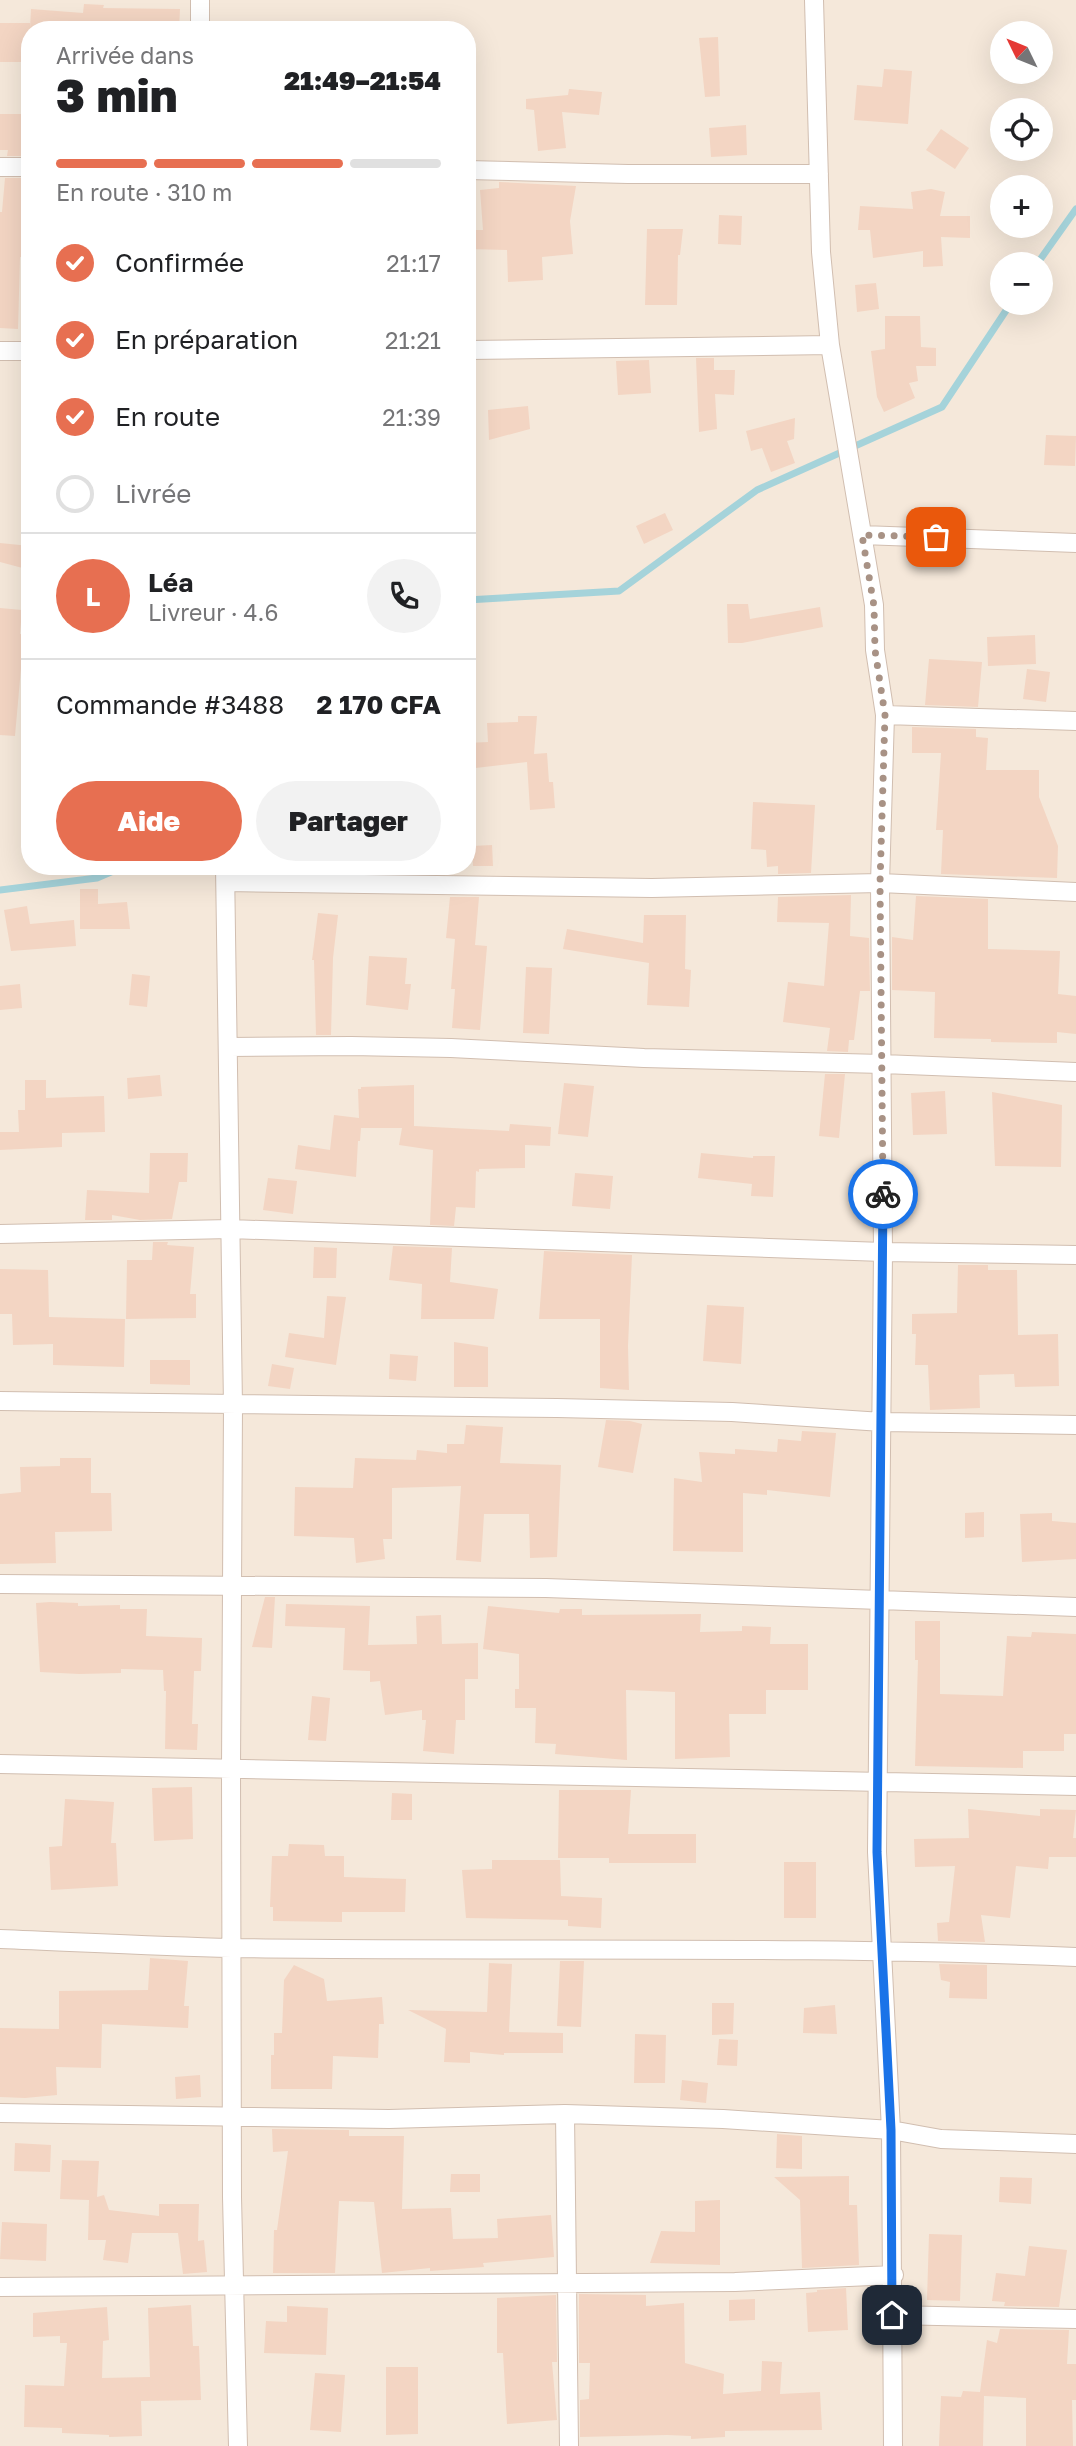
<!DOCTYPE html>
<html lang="fr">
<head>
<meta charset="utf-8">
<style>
  :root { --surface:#fff; --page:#f2f2f2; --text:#202124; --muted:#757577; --line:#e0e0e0; --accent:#e76f51 }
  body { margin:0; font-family:"Golos Text",sans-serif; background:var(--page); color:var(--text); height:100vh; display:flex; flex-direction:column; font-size:26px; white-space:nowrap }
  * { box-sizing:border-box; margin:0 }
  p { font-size:23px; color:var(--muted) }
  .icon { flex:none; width:38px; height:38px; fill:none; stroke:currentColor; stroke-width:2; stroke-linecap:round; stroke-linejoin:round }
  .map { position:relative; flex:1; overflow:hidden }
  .panel { position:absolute; left:21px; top:21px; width:455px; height:854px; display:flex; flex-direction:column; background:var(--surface); border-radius:28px; box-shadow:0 7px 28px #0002 }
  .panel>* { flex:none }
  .needle { width:46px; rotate:313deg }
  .controls { position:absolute; left:990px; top:21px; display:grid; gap:14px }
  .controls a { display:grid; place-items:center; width:63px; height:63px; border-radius:50%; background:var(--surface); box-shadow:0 7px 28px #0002; font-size:35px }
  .pin { position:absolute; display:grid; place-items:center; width:60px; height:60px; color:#fff; margin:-30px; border-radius:14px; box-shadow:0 4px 10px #0006 }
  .courier { position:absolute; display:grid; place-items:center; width:70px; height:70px; margin:-35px; border:5px solid #1a73e8; border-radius:50%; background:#fff; color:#222; box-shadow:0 2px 9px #0007 }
  .overview em { font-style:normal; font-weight:800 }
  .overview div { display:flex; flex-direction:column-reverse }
  .overview { display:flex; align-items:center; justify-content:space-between; height:119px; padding:0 35px }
  h1 { font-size:46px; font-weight:800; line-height:52px }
  .bar { display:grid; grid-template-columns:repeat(4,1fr); gap:10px 7px; align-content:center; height:84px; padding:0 35px }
  .bar i { height:9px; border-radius:5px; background:var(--line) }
  .bar .active { background:var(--accent) }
  .bar p { grid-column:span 4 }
  .line { display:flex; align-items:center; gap:18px; padding:0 35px; border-top:2px solid var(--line) }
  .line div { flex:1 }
  .round { display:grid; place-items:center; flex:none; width:74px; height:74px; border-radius:37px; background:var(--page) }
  ol { padding:0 35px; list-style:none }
  li { display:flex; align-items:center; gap:21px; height:77px }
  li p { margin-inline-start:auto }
  li .icon { padding:7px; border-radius:50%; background:var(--accent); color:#fff; stroke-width:4 }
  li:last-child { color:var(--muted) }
  li i { width:38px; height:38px; border:4px solid var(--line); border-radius:50% }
  .primary-button { display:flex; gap:14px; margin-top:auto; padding:14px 35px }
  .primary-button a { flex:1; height:80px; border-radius:42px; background:var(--accent); color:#fff; font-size:28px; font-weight:800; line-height:80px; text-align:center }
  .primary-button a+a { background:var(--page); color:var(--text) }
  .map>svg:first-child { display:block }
  .residential { fill:#f5e8da; fill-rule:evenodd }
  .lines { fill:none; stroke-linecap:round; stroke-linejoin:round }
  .stream { stroke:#a5d3da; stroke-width:7 }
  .building { fill:#f3d5c3 }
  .minor-casing { stroke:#d1beb0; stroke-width:20 }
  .minor { stroke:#fff; stroke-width:18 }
  .done { stroke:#a89285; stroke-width:7; stroke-dasharray:0 12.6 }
  .route { stroke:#1a73e8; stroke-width:9 }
</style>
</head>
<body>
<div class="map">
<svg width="1076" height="2446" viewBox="0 0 1076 2446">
  <rect width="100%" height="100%" fill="#fdf6ec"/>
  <path class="residential" d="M0,0H1076V2446H0ZM30,30H467V866H30ZM1003,33H1041V72H1003ZM1003,110H1041V149H1003ZM1003,187H1041V226H1003ZM1003,264H1041V303H1003Z"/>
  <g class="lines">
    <path class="stream" d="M1037,264L1076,209
      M467,600L619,591L757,490L942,407L1011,303
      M0,890L97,878L125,866"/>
  </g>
  <path class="building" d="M84,4L104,5L103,8L180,9L179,30H30V62H0V23H30V29L31,9L83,13Z
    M718,37L720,96L705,97L699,38Z
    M884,69L912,71L908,124L854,120L857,85L882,87Z
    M569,89L602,92L599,115L562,112L566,148L538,151L534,110L526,109V99L568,95Z
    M0,114H26L24,156H7L8,150H0Z
    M746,125L747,155L711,157L709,128Z
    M941,129L969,148L955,169L926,150Z
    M5,178H23V185L30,186V258L20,257L18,329L0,328V212H2Z
    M499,182L576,186L570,221L573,254L542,257L543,280L508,282L507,250L467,249V230H483L480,190L499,188Z
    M931,189L945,192L940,216H970V238L941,237L943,266L923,267V251L873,258L870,230H858L860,206L913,209L911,192Z
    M719,215L742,216L741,245L718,244Z
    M647,229H683L680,255H678L677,305H645Z
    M876,283L879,309L857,312L855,285Z
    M885,316H920L921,347L936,348V366H916L918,381L909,383L915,398L884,412L877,397L871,351L885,349Z
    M696,358H714V370H735L734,395L715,394L717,429L699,432Z
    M649,360L651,393L618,395L616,361Z
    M528,406L530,429L489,440L488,410Z
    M795,418L794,439L787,441L795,463L771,472L762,448L751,451L746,431Z
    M1046,435L1076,436L1075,466L1044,465Z
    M665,513L673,530L644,544L636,526Z
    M0,543L30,546V570L0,562Z
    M727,604H748L750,619L820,607L823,627L742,643H728Z
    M0,608L22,610L20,634H24L15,736L0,735Z
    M1035,635L1036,664L988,666L987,637Z
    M929,659L982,662L978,707L925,705Z
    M1027,669L1050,672L1046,702L1023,699Z
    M518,716H537L534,754L547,753L549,782H553L555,808L530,810L527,762L467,769V743L488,742L487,723L518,722Z
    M912,727L976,729V737L988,738L986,770H1039V797L1058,846L1057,878L941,874L943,830H936L941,753H912Z
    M753,802L815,805L811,873L778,874V866L767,867L766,850L751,849Z
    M492,845L493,866H473L472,846Z
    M80,889H98V904L127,902L130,929H80Z
    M851,895L850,936L869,938L870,991H860L854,1040H849L848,1052L827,1051L830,1028L783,1022L788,982L824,986L829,923L777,922L778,897Z
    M916,896L988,899V949L1060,951L1058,994L1076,996V1034L1057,1032V1043L991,1042V1039L934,1038L935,992L892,990V937L913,940Z
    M450,897H479L475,945L487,946L480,1030L452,1028L455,989H451L455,939L446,938Z
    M27,906L30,924L74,920L76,946L11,951L4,910Z
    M318,913L338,915L333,958L331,1035H316L314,960H312Z
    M644,915H686L685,969L691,970L689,1007L647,1005L649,963L563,949L567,929L643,943Z
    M369,956L407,958L405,984H411L408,1010L366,1005Z
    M526,967L552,968L549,1034L523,1033Z
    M132,974L150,976L147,1007L129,1005Z
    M20,984L22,1008L0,1010V986Z
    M825,1074H845L839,1138L819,1136Z
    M160,1075L162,1096L128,1099L127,1078Z
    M25,1080H46V1098L104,1096L105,1132L62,1133V1147L0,1150V1132H19L18,1110H25Z
    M564,1083L594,1086L588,1137L558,1134Z
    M414,1085V1126L509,1131L510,1124L551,1127L550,1146L525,1145V1168L479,1169V1172L476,1171L475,1208L456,1207L454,1226L430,1225L433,1150L399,1145L402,1128H361L360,1141H358L356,1177L295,1169L298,1145L330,1150L334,1115L359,1118L358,1089H361V1087Z
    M945,1091L947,1134L913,1135L911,1093Z
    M992,1092L1062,1105L1061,1167L995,1166Z
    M150,1153H188L187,1182H179L172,1219L140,1220L112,1215V1220H85L87,1190L149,1193Z
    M701,1153L753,1158V1156H775L773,1197L751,1196L752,1184L698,1178Z
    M575,1173L613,1176L610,1209L572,1206Z
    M268,1178L297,1181L293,1214L263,1210Z
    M153,1242H168L167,1245L194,1247L190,1294H196V1318L126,1319L127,1260H152Z
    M393,1246L452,1248L450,1282L498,1289L494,1319H421L422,1284L389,1280Z
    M314,1247L337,1248L336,1278H313Z
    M544,1251L632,1255L628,1346L629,1390L600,1388V1319H539Z
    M958,1265H988V1270H1017L1018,1335L1058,1334L1059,1386L1015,1387L1014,1374L979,1375L980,1408L930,1410L928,1365H915L916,1334H912V1314L957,1313Z
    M0,1269L48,1270L49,1317L125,1319L124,1367L53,1365V1344L13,1345L12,1314H0Z
    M327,1296L346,1297L336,1365L285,1357L289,1333L324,1338Z
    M707,1305L744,1307L741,1364L703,1361Z
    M454,1342L488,1347V1387H454Z
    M390,1354L418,1356L416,1381L389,1379Z
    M150,1360H190V1385L150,1384Z
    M272,1364L294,1368L290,1389L268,1386Z
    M606,1420L630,1421L642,1424L633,1473L598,1467Z
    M466,1425L503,1427L500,1463L561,1465L557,1557L530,1558L529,1514H484L481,1562L456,1560L461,1486L392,1488V1539H383L385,1559L356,1563L354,1538L294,1536L295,1487L353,1488L355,1458L416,1460L417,1450L447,1453V1444H464Z
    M802,1431L836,1433L830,1497L767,1490V1495L743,1493V1552L673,1551L674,1478L702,1482L699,1452L735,1454V1449L777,1452L778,1439L801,1441Z
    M60,1458H91V1493H111L112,1531L55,1532L56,1563L0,1564V1494L21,1492L20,1467L60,1466Z
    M984,1512V1537L965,1538V1513Z
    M1052,1513V1521L1076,1523V1559L1022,1562L1020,1514Z
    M265,1597H275L272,1648L252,1647Z
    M50,1602L78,1603V1606L120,1605V1609H147L146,1636L202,1638L201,1671H194L192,1724H198L197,1750L165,1749L166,1691H164L163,1670L121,1669V1673L79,1674L40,1672L36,1603Z
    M286,1604L370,1606L368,1645L417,1644L416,1616L441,1615L442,1644L478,1643V1679H465V1720H456L454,1754L423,1751L426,1720H422V1710L385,1715L380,1681L370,1682V1671L343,1670L345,1628L285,1626Z
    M488,1606L559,1613L560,1609H582V1615L701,1614L700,1632L742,1631V1626L771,1627L770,1644H808V1690H766V1714H729L730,1757L675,1759V1692L626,1690L627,1760L555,1754L556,1744L535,1743L536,1708H515V1689H519V1654L483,1649Z
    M915,1621H940V1694L1003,1696L1007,1636L1031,1637L1032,1632L1076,1634V1734H1064V1751H1023V1768L915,1766L918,1660H915Z
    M312,1696L330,1698L326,1741L308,1740Z
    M192,1787L193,1839L154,1841L152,1788Z
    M559,1790H631L628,1834H696V1863H609V1858H558Z
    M392,1793L412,1794V1820H391Z
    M65,1799L114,1802L111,1843H116L118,1886L51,1890L49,1847L62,1846Z
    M968,1809L1040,1816V1809L1076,1810L1073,1838H1076V1857H1049L1048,1869L1016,1866L1010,1918L981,1915L985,1942L938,1941L937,1923L949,1922L955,1866L915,1867L914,1839L969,1838Z
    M289,1844L324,1845L325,1856H344V1877L406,1879L405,1912H342V1922L273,1921V1907H270L272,1856H288Z
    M492,1860H560L561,1896L602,1898L601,1928L568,1926V1920L466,1918L462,1870L492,1869Z
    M784,1862H816V1918H784Z
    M150,1958L188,1961L184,2006H189L188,2028L102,2024L101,2068L56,2067L57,2095L25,2098L0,2097V2028L59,2029V1991L148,1990Z
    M560,1961H584L581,2027L557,2026Z
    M489,1963L512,1964L509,2032L563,2033V2053H504V2055L470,2052V2063L444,2062L446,2029L408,2010L487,2012Z
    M939,1964L987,1965V1999L949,1998L950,1982L941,1980Z
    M294,1965L324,1979L327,2001L382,1997L384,2024H379L378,2058L333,2056L332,2089H271V2055H274V2033H282L284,1980Z
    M712,2003H734L733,2034L712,2035Z
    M835,2005L837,2034L803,2033L804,2008Z
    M635,2034L666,2035L665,2083H634Z
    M719,2039L738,2040L737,2066L717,2065Z
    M200,2075L201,2097L176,2099L175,2077Z
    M682,2080L708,2083L706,2103L680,2100Z
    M272,2129L349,2130V2136H404L402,2209L451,2208L453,2239L498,2238L497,2219L551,2215L554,2257L483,2263L484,2267L430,2271V2268L382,2273L374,2202L339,2201L335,2273H273L274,2230H277L288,2151L273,2152Z
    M777,2134L802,2136V2169L776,2168Z
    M15,2143L51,2145L50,2172L14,2171Z
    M62,2160L99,2161L97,2197L104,2195L109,2210L159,2216V2204H199L198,2241L204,2240L207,2272L183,2274L178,2233H132L128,2263L103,2260L106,2240H88L89,2200L60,2199Z
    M451,2174H480V2192H450Z
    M849,2176V2205H857L859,2265L802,2268L800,2200L774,2177Z
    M1000,2177L1032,2178L1031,2204L999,2202Z
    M720,2200V2265L650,2263L661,2231L695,2232V2201Z
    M2,2222L47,2224L46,2261L0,2259Z
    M929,2234L962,2235L960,2301L927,2300Z
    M1029,2246L1067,2250L1059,2307L1004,2306L1005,2302L992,2301L996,2273L1025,2276Z
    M846,2288L848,2330L808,2332L806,2293L817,2292V2290Z
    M579,2294L646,2295V2306L684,2303L685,2363L724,2374L723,2394L761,2391L762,2361L782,2362L780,2394L820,2392L822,2430L725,2431V2437L691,2439V2436L667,2435L580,2437V2400L589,2399L590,2363H579Z
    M556,2295L557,2362H552L557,2420L507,2424L503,2353H497V2298Z
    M755,2299V2320L729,2321V2300Z
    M191,2305L193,2346H199L201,2400L141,2401L142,2436L109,2437V2435L62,2433V2428L24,2427L25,2385L64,2386L67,2343H60V2336L33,2337V2313L107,2307L109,2340L103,2341L102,2378L150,2377L148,2308Z
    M287,2306L328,2308L326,2355L264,2353L266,2321L287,2322Z
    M1000,2329L1069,2330L1067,2364H1076V2400H1072L1073,2446H1026V2398L984,2396L983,2446H939L941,2396L961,2397L963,2391L980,2392L987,2340L997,2343Z
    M386,2367H418V2434L386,2435Z
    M315,2373L345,2375L341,2432L310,2430Z"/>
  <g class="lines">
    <g class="minor-casing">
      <path id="minor" d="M814,0L821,252L830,345L874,605L875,650L885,715L880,883L883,1252L877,1852L891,2130L893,2446
        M200,30V0
        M0,167H30
        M467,170L628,174H819
        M467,350L830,345
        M0,351H30
        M862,535L1076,543
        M885,715L1076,721
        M225,866L233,1406L231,1770L232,2197L238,2446
        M226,882L652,888L880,883L1076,892
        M229,1047L351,1046L451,1048L644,1058L883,1064L1076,1072
        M0,1234L230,1229L883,1252L1076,1255
        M0,1401L557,1408L732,1412L882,1422L1076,1425
        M0,1584L546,1588L1076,1607
        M0,1764L1076,1786
        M0,1939C77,1942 155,1946 232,1948C514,1952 795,1945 1076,1957
        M0,2113L389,2119L565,2114L723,2119L891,2130L941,2139L1076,2144
        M565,2114L569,2446
        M0,2287L735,2282L894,2275
        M892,2315L1076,2319"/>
    </g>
    <use href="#minor" class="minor"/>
  </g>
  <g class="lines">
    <path class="done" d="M883,1194L880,883L885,715L875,650L874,606L862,535L936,537"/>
    <path class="route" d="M883,1194L877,1852L891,2130L892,2315"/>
  </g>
</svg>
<div class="controls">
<a><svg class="needle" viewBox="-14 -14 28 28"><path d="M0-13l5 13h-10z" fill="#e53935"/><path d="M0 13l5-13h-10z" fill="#757577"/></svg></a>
<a><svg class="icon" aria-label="locate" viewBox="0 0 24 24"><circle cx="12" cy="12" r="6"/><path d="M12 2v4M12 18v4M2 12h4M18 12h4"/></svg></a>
<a>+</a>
<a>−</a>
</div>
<div class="pin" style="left:936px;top:537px;background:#ea580c"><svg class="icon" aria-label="bag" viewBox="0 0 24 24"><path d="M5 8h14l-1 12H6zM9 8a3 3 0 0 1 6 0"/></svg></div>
<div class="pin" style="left:892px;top:2315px;background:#1f2937"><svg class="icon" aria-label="home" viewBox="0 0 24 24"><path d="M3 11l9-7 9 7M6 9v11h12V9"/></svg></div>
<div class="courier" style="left:883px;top:1194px"><svg class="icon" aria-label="bike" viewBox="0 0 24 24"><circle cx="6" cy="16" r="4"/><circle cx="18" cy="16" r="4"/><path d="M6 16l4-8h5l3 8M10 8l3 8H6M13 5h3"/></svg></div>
<section class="panel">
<div class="overview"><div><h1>3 min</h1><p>Arrivée dans</p></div><em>21:49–21:54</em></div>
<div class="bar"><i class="active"></i><i class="active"></i><i class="active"></i><i></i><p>En route · 310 m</p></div>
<ol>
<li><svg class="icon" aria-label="check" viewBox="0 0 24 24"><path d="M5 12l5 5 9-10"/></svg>Confirmée<p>21:17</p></li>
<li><svg class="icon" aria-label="check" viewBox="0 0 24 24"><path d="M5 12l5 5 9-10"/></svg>En préparation<p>21:21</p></li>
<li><svg class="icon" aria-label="check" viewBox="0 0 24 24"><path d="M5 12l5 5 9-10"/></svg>En route<p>21:39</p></li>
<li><i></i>Livrée</li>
</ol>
<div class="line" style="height:126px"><b class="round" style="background:var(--accent);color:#fff">L</b><div><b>Léa</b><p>Livreur · 4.6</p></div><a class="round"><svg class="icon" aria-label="phone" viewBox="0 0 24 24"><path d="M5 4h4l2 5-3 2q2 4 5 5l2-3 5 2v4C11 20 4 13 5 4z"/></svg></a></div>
<div class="line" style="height:91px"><div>Commande #3488</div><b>2 170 CFA</b></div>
<div class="primary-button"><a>Aide</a><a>Partager</a></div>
</section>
</div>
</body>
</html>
